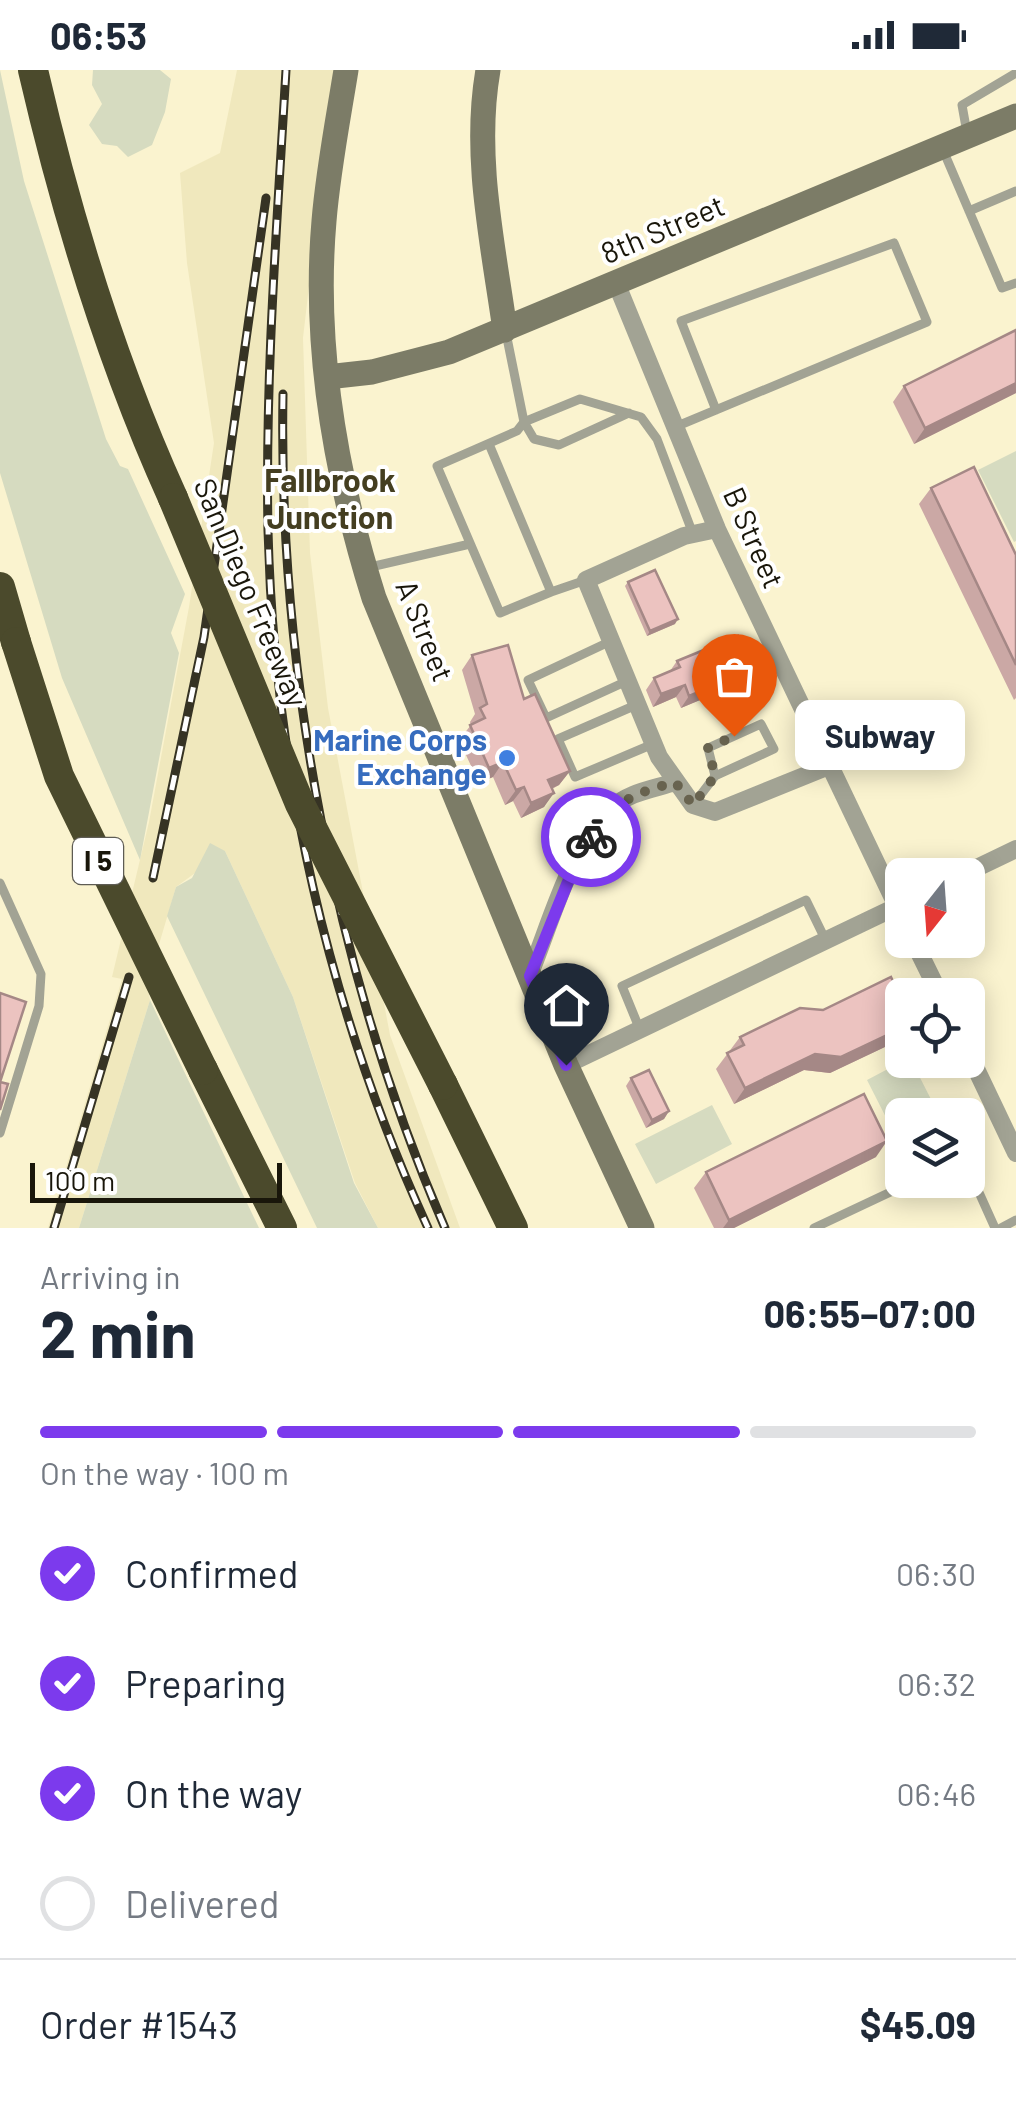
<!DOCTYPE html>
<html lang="en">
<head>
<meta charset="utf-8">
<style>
  :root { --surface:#fff; --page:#f6f6f7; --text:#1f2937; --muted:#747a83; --line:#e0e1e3; --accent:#7c3aed }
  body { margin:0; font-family:Barlow,sans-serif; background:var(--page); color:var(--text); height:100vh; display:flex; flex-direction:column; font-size:38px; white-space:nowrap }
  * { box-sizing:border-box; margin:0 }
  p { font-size:32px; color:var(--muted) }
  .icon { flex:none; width:55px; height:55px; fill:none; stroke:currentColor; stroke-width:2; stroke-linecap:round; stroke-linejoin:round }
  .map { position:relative; height:1158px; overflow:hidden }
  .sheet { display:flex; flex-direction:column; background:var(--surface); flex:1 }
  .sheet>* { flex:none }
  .needle { width:65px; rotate:197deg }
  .fabs { position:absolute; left:885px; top:788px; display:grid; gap:20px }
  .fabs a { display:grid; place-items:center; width:100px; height:100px; border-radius:15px; background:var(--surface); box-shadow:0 5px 25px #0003; font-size:50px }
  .scale { position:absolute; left:30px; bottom:25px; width:252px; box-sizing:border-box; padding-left:10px; border:5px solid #19160a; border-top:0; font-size:28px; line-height:35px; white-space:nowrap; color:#19160a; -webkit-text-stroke:8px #fff; paint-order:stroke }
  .pin { position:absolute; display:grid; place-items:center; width:85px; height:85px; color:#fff; margin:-102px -42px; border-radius:50% 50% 50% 0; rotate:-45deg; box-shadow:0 0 10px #0007 }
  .pin .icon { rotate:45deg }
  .courier { position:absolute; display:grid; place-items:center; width:100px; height:100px; margin:-50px; border:8px solid #7c3aed; border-radius:50%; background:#fff; color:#222; box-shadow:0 2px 12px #0007 }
  .bubble { position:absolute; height:70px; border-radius:15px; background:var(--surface); box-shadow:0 5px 25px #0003; font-size:32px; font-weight:700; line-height:70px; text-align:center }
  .headline em { font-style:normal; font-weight:700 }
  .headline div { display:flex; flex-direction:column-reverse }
  .headline { display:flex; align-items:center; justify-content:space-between; height:170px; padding:0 40px }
  h1 { font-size:65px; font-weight:700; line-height:75px }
  .bar { display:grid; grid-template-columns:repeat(4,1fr); gap:15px 10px; align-content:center; height:120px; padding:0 40px }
  .bar i { height:12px; border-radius:8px; background:var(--line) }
  .bar .on { background:var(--accent) }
  .bar p { grid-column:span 4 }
  .line { display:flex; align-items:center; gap:25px; padding:0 40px; border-top:2px solid var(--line) }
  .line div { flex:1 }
  ol { padding:0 40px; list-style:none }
  li { display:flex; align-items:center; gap:30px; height:110px }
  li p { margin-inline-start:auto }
  li .icon { padding:10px; border-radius:50%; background:var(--accent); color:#fff; stroke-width:4 }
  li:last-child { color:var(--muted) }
  li i { width:55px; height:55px; border:5px solid var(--line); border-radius:50% }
  .status { display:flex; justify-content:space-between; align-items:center; height:70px; padding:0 50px; background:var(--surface); direction:ltr }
  .status svg { height:28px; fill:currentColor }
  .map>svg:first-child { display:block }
  .built { fill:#f0e8bd }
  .green { fill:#d6dbc0 }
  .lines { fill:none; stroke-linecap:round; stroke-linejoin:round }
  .lane { stroke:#a2a394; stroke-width:9 }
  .street { stroke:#a2a394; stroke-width:18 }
  .secondary { stroke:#7c7c67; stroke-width:25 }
  .highway { stroke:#4b4a2c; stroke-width:30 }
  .rail-casing { stroke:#363324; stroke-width:9 }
  .rail { stroke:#fff; stroke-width:5; stroke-dasharray:15; stroke-linecap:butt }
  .highway-bridge { stroke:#4b4a2c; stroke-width:30 }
  .wall { fill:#cba8a5 }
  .shaded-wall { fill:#a58886 }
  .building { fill:#ecc3c0; stroke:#a58886; stroke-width:2.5 }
  .done { stroke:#68634f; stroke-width:10; stroke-dasharray:0 18 }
  .route { stroke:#7c3aed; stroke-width:12 }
  .shop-dot { fill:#3f7fe0; stroke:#fff; stroke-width:4 }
  .labels { text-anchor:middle; stroke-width:8; stroke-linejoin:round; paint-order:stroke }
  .shield { fill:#fff; stroke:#5e5c54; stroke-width:2.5 }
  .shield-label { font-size:28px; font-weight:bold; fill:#19160a }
  .street-label { font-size:30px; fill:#19160a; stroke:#fff }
  .shop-label { font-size:30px; font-weight:bold; fill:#366cbe; stroke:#fff; text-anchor:end }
  .neighbourhood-label { font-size:32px; font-weight:bold; fill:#443e20; stroke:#fff }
</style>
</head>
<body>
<div class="status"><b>06:53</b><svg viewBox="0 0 49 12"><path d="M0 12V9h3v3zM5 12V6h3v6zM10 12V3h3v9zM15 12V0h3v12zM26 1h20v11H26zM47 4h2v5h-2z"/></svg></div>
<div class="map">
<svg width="1016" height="1158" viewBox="0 0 1016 1158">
  <rect width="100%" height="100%" fill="#faf3cf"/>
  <path class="built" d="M237,0H334L303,268L310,483L328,638L390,965L460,1158H378L355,1113L293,927L225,781L176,817L147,915L150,930L79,1158H48L122,909L112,907L149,752L189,537L214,373L187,193L180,103L220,83Z"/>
  <path class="green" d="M0,0L24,111L106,369L120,396L128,399L185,524L171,563L179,583L140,790L62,608L0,403Z
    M93,0H160L171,9L165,42L152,75L128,87L117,76L102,74L89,55L102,34L92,15Z
    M1016,381V471L1014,472L978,400Z
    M210,773L225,781L293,927L354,1113L378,1158H317L167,846L176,817L192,808Z
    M150,930L259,1158H79Z
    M905,990H911L939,1045H902V1079L867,1010Z
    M712,1035L732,1074L656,1114L635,1074Z"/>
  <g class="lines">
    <path class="lane" d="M967,63L962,35L1016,3
      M943,80L1002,218L1016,213
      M969,141L1016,121
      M629,343L559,375L534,369L524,352L580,329L641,347L657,369L693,464
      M675,357L927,252L894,173L681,251L716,340
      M489,374L551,522L500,543L437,396L517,361L524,352L506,263
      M366,498L470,474
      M551,522L586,510
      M611,571L528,610L546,648L627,611
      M636,635L558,669L575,707L653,674
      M693,735L715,706L774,679L761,654L708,678L715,706
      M0,813L41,904L39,936L0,1063
      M640,960L622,916L806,830L826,871
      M968,1098L995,1158
      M814,1158L916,1110
      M1001,1158L1016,1150"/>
    <path class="street" d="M617,215L717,459L902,847
      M717,459L684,466L586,510L659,687L693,735L715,742L829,696
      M962,805L1016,779
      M913,870L940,925
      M529,906C551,853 569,780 611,739C628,722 654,719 675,712
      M968,982L1016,1083
      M566,995L902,834"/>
    <path class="secondary" d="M346,0C338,50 328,101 324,151C313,278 336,407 374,528L566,995L642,1158
      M488,0C473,86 493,174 505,260
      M327,307L372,302L449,282L1016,46"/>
    <path class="highway" d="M33,0C67,147 110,289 173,428
      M0,517L16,572
      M203,1000L282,1158
      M443,1015L513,1158"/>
    <g class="rail-casing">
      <path id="rail" d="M286,0C277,154 265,307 268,461C274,699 329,942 428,1158
        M283,324C278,601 335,904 445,1158
        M153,808L204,567L266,128
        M54,1158L129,907"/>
    </g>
    <use href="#rail" class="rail"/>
    <path class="highway-bridge" d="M173,428L300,734L443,1015
      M16,572L59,706L203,1000"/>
  </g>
  <path class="wall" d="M1016,260V323L914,374L893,332L904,316Z
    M931,418L1016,485V628L1014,630L919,434Z
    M628,512L675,554L647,566L625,516Z
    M472,585L524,629L570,701L559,715L552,719L544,737L521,748L513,731L505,735L493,707L479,713L459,670L471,655L470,652L475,644L462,600Z
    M677,591L743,612L681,638L676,627L653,637L646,620L654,608L670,601Z
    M896,956L898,960L887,976L830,1003L804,1000L734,1034L716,999L740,967Z
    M631,1008L669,1041L664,1049L646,1058L626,1016Z
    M876,1087L734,1158H714L694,1118L706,1102Z"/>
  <path class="shaded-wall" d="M1016,313V323L914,374L925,358Z
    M678,549L675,554L647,566L650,561Z
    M752,600L743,612L681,638L689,626Z
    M685,615L676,627L653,637L661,624Z
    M503,692L493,707L479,713L489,698Z
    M570,701L559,715L538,725L548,710Z
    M524,717L513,731L505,735L516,720Z
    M554,723L544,737L521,748L531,733Z
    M902,942V947L896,956L892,947Z
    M898,960L887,976L830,1003L804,1000L734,1034L745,1018L815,984Z
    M669,1041L664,1049L646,1058L652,1050Z
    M887,1071L876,1087L734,1158H723L729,1150Z"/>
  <path class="building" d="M1016,260V313L925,358L904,316Z
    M974,397L1016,485V595L931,418Z
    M655,500L678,549L650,561L628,512Z
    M738,566L752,600L689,626L685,615L661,624L654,608L680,597L677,591Z
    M508,575L524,629L535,624L570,701L548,710L554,723L531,733L524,717L516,720L503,692L489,698L470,655L485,648L480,638L487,634L472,585Z
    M891,907L902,930V942L892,947L898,960L841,987L815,984L745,1018L727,983L744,975L740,967L800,938L823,940Z
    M0,923L26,932L0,1012Z
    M649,1000L669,1041L652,1050L631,1008Z
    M0,1012L8,1014L0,1040Z
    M864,1024L887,1071L729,1150L706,1102Z"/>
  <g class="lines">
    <path class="done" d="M591,767C618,729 631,725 675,712L693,735L715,706L708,678L734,666"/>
    <path class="route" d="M566,995L530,906L580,782L591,767"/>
  </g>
  <circle class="shop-dot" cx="507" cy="688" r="10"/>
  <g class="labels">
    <rect class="shield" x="73" y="768" width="50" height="46" rx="8"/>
    <g class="shield-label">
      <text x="98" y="801">I 5</text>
    </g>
    <g class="street-label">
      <text transform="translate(663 160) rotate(-23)" y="10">8th Street</text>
      <text transform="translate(753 468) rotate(66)" y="10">B Street</text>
      <text transform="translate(250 523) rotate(67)" y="10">San Diego Freeway</text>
      <text transform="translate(424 561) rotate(68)" y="10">A Street</text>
    </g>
    <g class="shop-label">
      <text x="487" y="681">Marine Corps<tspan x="487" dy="34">Exchange</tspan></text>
    </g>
    <g class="neighbourhood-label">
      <text x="330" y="422">Fallbrook<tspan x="330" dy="37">Junction</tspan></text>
    </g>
  </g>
</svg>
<div class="fabs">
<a><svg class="needle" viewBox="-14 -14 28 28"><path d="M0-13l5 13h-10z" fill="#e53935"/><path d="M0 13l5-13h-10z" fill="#747a83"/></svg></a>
<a><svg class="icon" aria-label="locate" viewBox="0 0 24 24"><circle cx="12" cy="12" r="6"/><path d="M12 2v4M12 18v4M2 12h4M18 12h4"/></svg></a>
<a><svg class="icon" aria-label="layers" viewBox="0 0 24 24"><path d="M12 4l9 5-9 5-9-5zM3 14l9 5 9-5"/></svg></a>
</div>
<div class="scale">100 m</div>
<div class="pin" style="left:734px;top:666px;background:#ea580c"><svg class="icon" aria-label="bag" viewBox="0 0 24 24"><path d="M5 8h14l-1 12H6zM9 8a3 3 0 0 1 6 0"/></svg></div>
<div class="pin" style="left:566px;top:995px;background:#1f2937"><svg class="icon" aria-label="home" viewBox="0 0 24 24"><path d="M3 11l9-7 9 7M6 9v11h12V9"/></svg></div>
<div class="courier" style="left:591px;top:767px"><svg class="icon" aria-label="bike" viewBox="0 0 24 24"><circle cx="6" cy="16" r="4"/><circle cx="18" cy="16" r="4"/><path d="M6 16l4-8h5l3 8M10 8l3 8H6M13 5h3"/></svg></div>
<div class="bubble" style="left:795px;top:630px;width:170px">Subway</div>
</div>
<section class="sheet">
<div class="headline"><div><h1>2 min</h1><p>Arriving in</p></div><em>06:55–07:00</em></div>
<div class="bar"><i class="on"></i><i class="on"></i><i class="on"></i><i></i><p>On the way · 100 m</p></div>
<ol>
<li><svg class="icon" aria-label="check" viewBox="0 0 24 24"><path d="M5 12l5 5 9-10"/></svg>Confirmed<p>06:30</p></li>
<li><svg class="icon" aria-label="check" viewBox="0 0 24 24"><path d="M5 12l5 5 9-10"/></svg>Preparing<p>06:32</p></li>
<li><svg class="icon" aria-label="check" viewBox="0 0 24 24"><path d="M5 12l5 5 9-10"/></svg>On the way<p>06:46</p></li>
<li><i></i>Delivered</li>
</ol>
<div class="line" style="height:130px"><div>Order #1543</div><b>$45.09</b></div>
</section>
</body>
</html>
